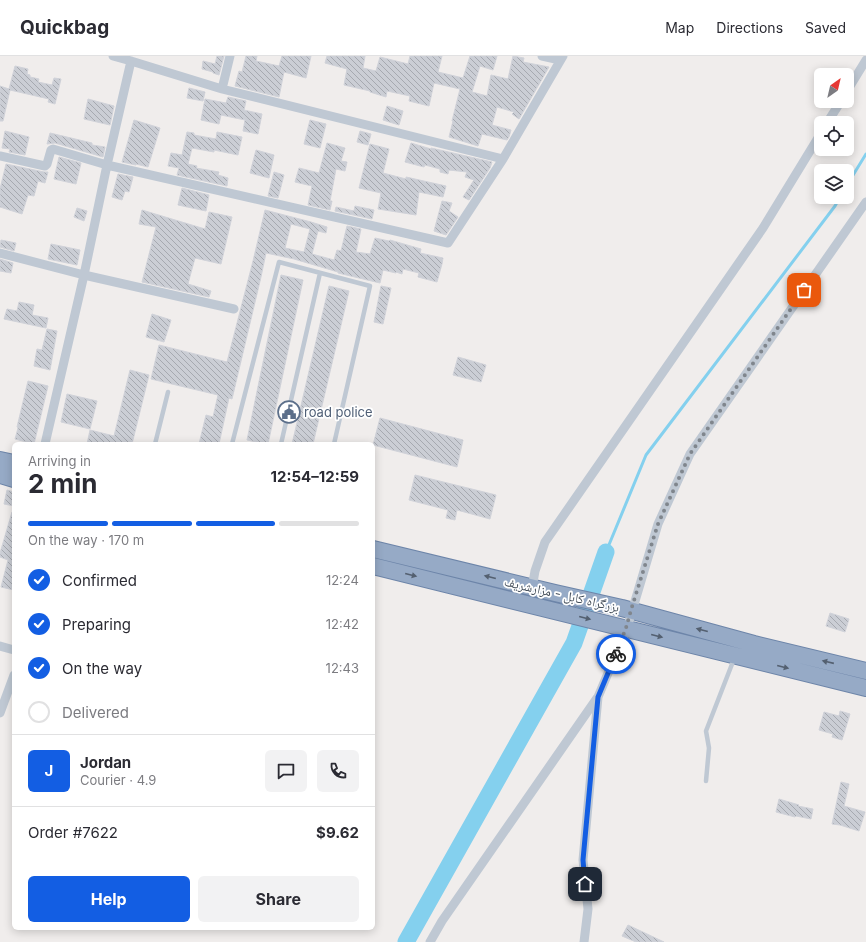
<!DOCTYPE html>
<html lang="en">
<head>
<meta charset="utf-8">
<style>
  :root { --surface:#fff; --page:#f2f2f3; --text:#2b2b33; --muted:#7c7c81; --line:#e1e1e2; --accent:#135ee3 }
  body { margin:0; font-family:Inter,"Noto Naskh Arabic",sans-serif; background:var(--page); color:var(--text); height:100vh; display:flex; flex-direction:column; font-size:15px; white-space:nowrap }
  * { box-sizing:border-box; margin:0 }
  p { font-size:13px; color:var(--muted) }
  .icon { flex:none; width:22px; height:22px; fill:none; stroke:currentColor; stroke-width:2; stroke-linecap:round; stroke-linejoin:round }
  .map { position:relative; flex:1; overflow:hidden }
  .side { position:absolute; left:12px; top:386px; width:363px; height:488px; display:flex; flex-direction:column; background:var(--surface); border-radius:6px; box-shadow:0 2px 10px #0003 }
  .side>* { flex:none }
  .needle { width:26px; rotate:34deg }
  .tools { position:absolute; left:814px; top:12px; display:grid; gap:8px }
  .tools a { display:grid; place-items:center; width:40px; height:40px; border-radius:6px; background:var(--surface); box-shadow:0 2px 10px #0003; font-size:20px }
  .pin { position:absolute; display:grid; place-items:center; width:34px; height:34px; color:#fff; margin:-17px; border-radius:8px; box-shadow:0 2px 6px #0006 }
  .courier { position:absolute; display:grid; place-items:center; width:40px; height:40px; margin:-20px; border:3px solid #135ee3; border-radius:50%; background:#fff; color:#222; box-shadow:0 1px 5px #0007 }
  .headline em { font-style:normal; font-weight:700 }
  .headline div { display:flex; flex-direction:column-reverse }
  .headline { display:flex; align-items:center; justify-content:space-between; height:68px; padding:0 16px }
  h1 { font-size:26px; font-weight:700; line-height:30px }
  .bar { display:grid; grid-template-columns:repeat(4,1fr); gap:6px 4px; align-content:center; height:48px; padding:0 16px }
  .bar i { height:5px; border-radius:3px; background:var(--line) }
  .bar .on { background:var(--accent) }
  .bar p { grid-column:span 4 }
  .line { display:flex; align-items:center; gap:10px; padding:0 16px; border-top:1px solid var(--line) }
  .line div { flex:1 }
  .round { display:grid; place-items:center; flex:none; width:42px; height:42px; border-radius:6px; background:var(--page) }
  ol { padding:0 16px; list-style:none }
  li { display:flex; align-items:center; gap:12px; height:44px }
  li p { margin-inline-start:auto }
  li .icon { padding:4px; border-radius:50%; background:var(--accent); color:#fff; stroke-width:4 }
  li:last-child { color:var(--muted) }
  li i { width:22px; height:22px; border:2px solid var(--line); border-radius:50% }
  .primary-button { display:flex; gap:8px; margin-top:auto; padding:8px 16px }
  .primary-button a { flex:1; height:46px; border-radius:6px; background:var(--accent); color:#fff; font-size:16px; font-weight:700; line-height:46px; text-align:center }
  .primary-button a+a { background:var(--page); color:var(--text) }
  header { display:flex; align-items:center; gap:24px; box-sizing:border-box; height:56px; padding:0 20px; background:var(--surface); border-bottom:1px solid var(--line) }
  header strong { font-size:19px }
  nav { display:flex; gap:22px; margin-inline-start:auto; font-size:14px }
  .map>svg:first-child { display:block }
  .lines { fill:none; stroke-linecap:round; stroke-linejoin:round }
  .stream { stroke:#84d0ee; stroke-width:3 }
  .river { stroke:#84d0ee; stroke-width:17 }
  .building { fill:url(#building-back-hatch); stroke:#d0d2d9; fill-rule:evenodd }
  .trunk-casing { stroke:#6d85a9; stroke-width:18 }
  .service { stroke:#bfc8d3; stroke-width:4.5 }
  .minor { stroke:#bfc8d3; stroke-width:9 }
  .trunk { stroke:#96aac6; stroke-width:16 }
  .oneway { fill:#546070 }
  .done { stroke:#80868d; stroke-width:4; stroke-dasharray:0 7.2 }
  .route { stroke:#135ee3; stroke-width:5 }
  .labels { text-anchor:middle; stroke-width:3.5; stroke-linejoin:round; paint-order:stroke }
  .service-label { font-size:13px; fill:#4e5e75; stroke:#fff; text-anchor:start }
  .street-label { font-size:13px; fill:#444e5a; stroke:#fff }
</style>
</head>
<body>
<header>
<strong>Quickbag</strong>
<nav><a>Map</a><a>Directions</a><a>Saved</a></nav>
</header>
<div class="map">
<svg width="866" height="886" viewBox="0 0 866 886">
  <defs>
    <pattern id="building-back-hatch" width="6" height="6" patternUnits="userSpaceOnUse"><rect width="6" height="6" fill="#cbced5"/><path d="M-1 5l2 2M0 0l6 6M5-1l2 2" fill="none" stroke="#a6a9b0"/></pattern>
  </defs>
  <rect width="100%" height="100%" fill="#f0edec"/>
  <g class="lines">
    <path class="stream" d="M847,129L866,98
      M606,496L646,399L835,150L840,141"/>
    <path class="river" d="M406,886L574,587L606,496"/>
  </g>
  <path class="building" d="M217,0H224L219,19L213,17V16L202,13L203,5L215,8Z
    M246,0H257L256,5L279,10L282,0H311L306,22L284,16L279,41L235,30L239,15L242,16Z
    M327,0H365L363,12L376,15L380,1L408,8L410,0H442L438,16L463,22L470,0H497L493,14L480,10L472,36L487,40L491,19L508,23L513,0L524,2L523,6L549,11L519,63L512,58L514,56L497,51L492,69L511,74L509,81L507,84L482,78L478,90L449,81L453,65H452L460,33L434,27L429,50L409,45L410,40L387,35L386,41L370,36V35L344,29L347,13L325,7Z
    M15,10L28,13L27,18L30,19V21L39,23L38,26L52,29L54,22L61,23L55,48L48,46L49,43L10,34L3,65H0V30L9,33Z
    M189,32L205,36L203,45L187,42Z
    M228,41L246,45L244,54L262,58L258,78L243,75L245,64L221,59L219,68L201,64L205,43L226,47Z
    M88,43L114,50L110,69L84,63Z
    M387,50L403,55L399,69L383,64Z
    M134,64L160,72L148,111L136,108V109L122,106Z
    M310,64L326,68L320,92L304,88Z
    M5,75L29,81L25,99L9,96L10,93L2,92Z
    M360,75L371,78L368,89L357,86Z
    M187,76L194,77V79L216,83L217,76L242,81L238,99L214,94V96L192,92L188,108L197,110L196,112L219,116L218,119L228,122L227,130L177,119L179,112L168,110L171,97L182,99Z
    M50,77L92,87V89L105,91L103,101L55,87L47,88Z
    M327,87L345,92L341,105L347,106L345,115L336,113L330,145H332L330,154L308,149L312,130L295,126L299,112L319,117Z
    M411,87L431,93V92L453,97L492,106L490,112L469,144L463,141L474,124L465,121L467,116L449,114L448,118L440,116V113L425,109L424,111L405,106Z
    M370,88L389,93L383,117L406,123V121L446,130L443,141L419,136L416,159L378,153L381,137L359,132Z
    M256,94L274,99L269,122L250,117Z
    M59,101L81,107L76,128L54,123Z
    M6,108L44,116H48L45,127L38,125L34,140L28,139L22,158L0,151V133Z
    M274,116L284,119L278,142L268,140Z
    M118,118L133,121L129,136L125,135L122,144L112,141Z
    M182,132L209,139L206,155L178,149Z
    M442,145L452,147L449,155L458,161L446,179L434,175Z
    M355,150L374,154L372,163L335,155L336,151L354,155Z
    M77,152L87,155L84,165L74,161Z
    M142,154L205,173L209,156L232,161L221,208L195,202L189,224L188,228L211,235L209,241L142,226L156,171L139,168Z
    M265,154L311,166L327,171L326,177L318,175L312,198L334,204L337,194L341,195L347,170L361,173L356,196L370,198L375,182L389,185L390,184L421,193L420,197L443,202L442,208L437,226L418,221L419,217L403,213L402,218L396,216V217L383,214L380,227L338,217V216L294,203L266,197L261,221L232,343L229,342L219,388H199L206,359L213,361L218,339L151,323L159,289L227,306L253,205ZM291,168L310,173L304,196L285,192Z
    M1,184L16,187L14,195L0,191Z
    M51,188L80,194L77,209L48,203Z
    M0,203L13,207L11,217L0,215Z
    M281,219L303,224L268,388H266L247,384Z
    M329,230L349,235L313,388H292Z
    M381,230L391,232L383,268L374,266Z
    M19,246L34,249L32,259L48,262L46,272L4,263L7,253L17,255Z
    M152,258L171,264L164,286L146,281Z
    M47,273L57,275L50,314L34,310L37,293L42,294Z
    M458,301L486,309L481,326L453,319Z
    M130,314L149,319L132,388H87L90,374L114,380Z
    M28,325L48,330L34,388L15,383L18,372L17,371Z
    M67,338L97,345L90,373L61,366Z
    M380,362L463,384L457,411L373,389Z
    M415,419L496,439L490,463L457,454L455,464L446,462L448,454L409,444Z
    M7,434L14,436V450L4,448Z
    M12,456L14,457V534L1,531L8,504L0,501V497Z
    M830,557L849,563L845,576L826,570Z
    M840,655L850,658L842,684L832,681L833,678L819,674L824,656L839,660Z
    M841,726L849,728L844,750L865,756L859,775L840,769L832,768Z
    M779,743L799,749L798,750L813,753L811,763L796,760L795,761L776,756Z
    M628,869L664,886H636L622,880Z"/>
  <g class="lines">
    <g class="trunk-casing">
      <path id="trunk" d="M0,404L14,407
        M0,419L14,423
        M373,493L555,537L622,552L754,588L866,615
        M373,510L866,632"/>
    </g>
    <path class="service" d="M155,388L168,336
      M232,388L279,206L370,230L334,388
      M281,388L320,217
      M706,725L709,692L706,675L734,603"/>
    <path class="minor" d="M113,0L131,5L222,33L503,103
      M542,0L560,4
      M222,33L230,0
      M847,35L866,4
      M827,67L841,45
      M0,100L45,110L47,108L51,94L53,93L107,109L448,187L503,103L563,0
      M0,197L84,219L234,253
      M45,388L84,219L107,109L131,5
      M532,532L535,515L545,486L763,172L821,77
      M0,590L14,594
      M0,657L14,619
      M430,886L442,865L597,642
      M584,886L588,853L583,804L598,641L627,572L658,468L690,398L866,146"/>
    <use href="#trunk" class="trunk"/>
  </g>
  <defs><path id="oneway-solid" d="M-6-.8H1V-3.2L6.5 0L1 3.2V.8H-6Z"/></defs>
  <g class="oneway">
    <use href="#oneway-solid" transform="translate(411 519) rotate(14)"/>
    <use href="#oneway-solid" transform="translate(490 521) rotate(-166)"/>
    <use href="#oneway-solid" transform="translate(585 562) rotate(14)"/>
    <use href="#oneway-solid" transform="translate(702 574) rotate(-165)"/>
    <use href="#oneway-solid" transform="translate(657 580) rotate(14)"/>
    <use href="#oneway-solid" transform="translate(828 606) rotate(-167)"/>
    <use href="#oneway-solid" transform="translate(783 611) rotate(14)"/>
  </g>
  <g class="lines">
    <path class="done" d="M616,598L626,572L631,554L658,468L690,398L804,234"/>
    <path class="route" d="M585,828L583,804L598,641L616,598"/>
  </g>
  <defs>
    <g id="civic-ring" transform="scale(1.15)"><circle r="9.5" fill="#fff" stroke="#5c6f8a" stroke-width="1.5"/><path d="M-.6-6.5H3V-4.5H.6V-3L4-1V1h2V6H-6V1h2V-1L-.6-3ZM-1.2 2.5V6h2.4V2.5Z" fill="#5c6f8a"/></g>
  </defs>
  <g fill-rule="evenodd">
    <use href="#civic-ring" x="289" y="356"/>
  </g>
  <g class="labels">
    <g class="service-label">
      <text x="304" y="361">road police</text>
    </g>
    <g class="street-label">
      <text transform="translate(562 538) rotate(13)" y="5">بزرگراه کابل - مزارشریف</text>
    </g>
  </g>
</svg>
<div class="tools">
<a><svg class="needle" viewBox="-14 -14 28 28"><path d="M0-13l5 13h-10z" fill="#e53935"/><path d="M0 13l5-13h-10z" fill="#7c7c81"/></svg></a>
<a><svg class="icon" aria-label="locate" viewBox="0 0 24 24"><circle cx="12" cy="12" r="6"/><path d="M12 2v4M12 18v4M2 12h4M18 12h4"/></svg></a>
<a><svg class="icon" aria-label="layers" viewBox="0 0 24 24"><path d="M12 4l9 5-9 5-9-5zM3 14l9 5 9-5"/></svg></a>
</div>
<div class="pin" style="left:804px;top:234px;background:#ea580c"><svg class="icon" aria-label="bag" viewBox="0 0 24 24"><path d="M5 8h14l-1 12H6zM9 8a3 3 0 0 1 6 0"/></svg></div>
<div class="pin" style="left:585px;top:828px;background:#1f2937"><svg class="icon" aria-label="home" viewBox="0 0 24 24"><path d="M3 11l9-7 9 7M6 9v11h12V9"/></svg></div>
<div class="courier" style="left:616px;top:598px"><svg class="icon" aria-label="bike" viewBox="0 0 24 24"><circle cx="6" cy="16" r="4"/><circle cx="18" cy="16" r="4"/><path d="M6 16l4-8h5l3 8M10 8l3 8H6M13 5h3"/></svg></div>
<section class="side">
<div class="headline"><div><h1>2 min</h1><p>Arriving in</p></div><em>12:54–12:59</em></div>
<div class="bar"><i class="on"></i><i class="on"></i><i class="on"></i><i></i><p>On the way · 170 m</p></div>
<ol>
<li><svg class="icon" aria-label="check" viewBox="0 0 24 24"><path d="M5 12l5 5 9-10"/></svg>Confirmed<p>12:24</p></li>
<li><svg class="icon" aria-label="check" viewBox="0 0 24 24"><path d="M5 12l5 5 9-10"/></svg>Preparing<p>12:42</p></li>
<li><svg class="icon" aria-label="check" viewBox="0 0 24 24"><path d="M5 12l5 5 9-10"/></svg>On the way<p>12:43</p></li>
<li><i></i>Delivered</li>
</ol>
<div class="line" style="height:72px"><b class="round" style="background:var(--accent);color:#fff">J</b><div><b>Jordan</b><p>Courier · 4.9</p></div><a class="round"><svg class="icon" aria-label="chat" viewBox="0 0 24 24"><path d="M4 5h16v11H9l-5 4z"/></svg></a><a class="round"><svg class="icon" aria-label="phone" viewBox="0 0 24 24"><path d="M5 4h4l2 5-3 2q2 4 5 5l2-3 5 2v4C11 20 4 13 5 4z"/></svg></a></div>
<div class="line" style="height:52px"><div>Order #7622</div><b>$9.62</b></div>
<div class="primary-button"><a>Help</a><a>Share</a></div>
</section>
</div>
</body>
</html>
